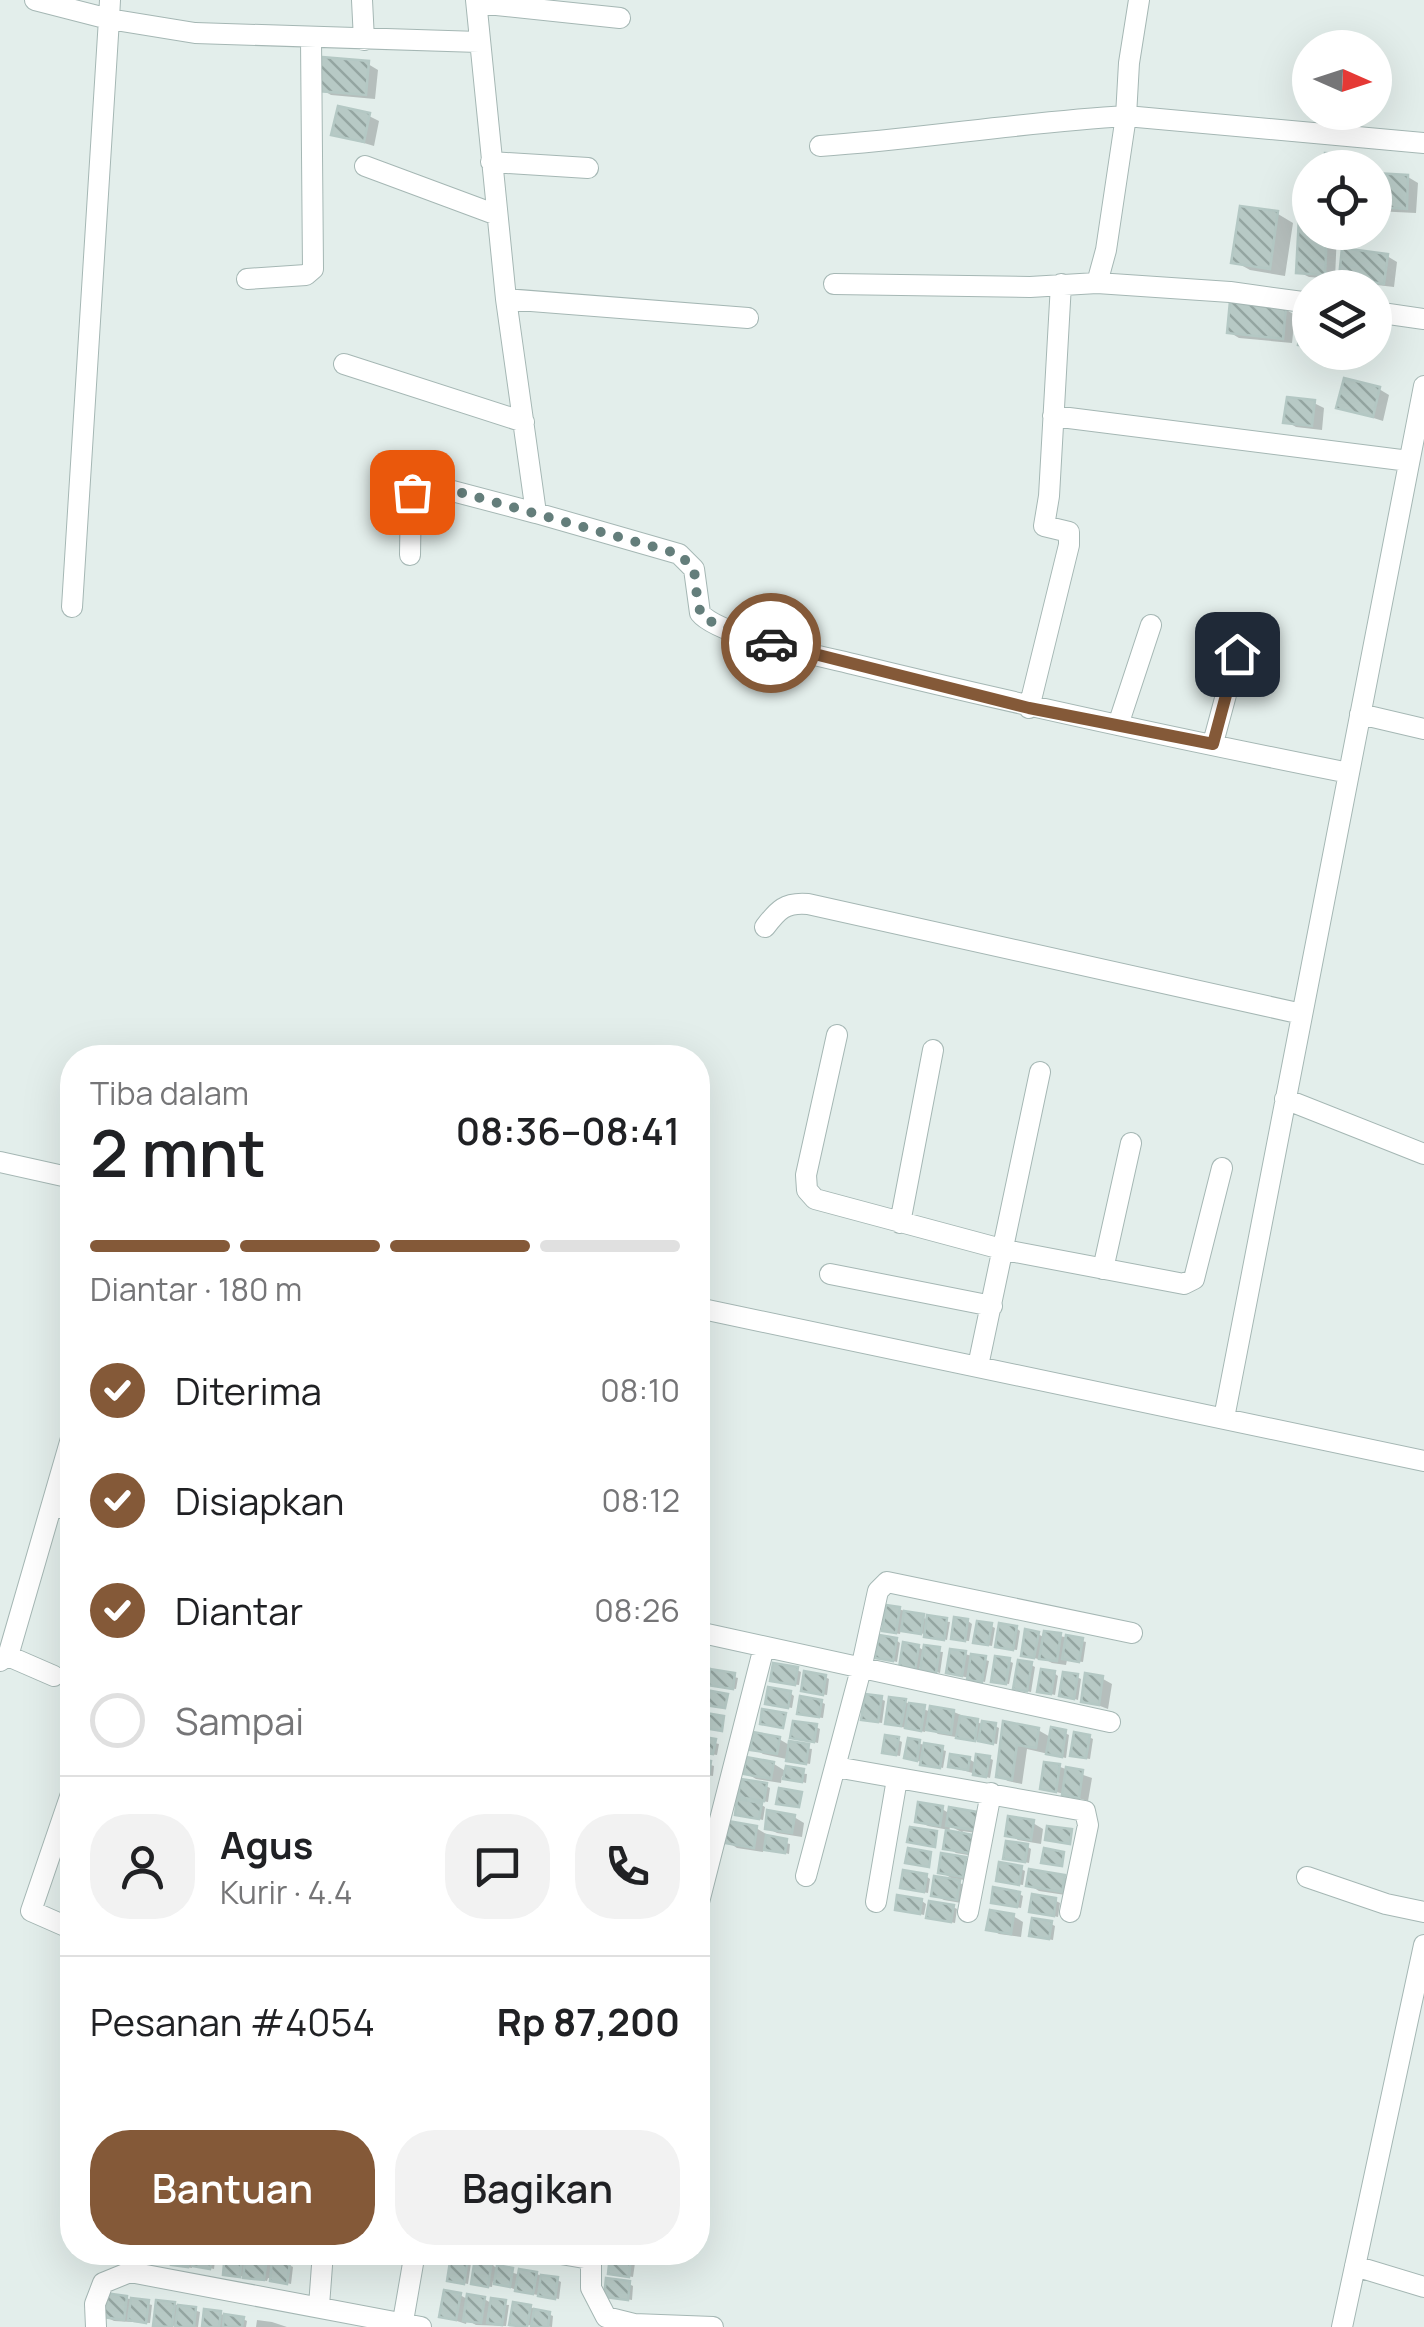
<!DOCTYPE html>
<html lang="id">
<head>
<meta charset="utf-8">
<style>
  :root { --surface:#fff; --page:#f2f2f2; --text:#202124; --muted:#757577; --line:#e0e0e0; --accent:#845938 }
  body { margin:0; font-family:Manrope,sans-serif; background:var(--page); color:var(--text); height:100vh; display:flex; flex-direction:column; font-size:38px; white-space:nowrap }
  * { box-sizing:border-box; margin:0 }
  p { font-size:32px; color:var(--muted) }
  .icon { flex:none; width:55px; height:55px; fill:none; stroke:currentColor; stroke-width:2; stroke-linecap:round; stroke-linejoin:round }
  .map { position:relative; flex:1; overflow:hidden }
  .drawer { position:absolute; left:60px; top:1045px; width:650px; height:1220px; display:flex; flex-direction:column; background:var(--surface); border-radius:40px; box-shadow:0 10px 40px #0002 }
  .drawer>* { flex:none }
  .needle { width:65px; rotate:93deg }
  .fabs { position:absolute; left:1292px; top:30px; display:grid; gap:20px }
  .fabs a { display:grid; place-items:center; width:100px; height:100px; border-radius:50%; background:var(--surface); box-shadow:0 10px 40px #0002; font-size:50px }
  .pin { position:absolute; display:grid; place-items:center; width:85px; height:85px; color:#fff; margin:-42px; border-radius:20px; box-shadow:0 5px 15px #0006 }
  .courier { position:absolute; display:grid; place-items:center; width:100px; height:100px; margin:-50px; border:8px solid #845938; border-radius:50%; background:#fff; color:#222; box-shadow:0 2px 12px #0007 }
  .overview em { font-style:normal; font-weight:600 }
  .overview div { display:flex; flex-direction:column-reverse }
  .overview { display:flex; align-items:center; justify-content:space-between; height:170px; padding:0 30px }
  h1 { font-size:65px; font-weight:600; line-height:75px }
  .bar { display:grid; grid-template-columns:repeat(4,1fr); gap:15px 10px; align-content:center; height:120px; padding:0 30px }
  .bar i { height:12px; border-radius:8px; background:var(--line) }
  .bar .active { background:var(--accent) }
  .bar p { grid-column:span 4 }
  .line { display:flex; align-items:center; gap:25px; padding:0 30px; border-top:2px solid var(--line) }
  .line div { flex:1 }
  .round { display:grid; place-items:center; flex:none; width:105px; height:105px; border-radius:40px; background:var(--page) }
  ol { padding:0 30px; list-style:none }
  li { display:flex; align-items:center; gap:30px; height:110px }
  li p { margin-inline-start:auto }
  li .icon { padding:10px; border-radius:50%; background:var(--accent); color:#fff; stroke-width:4 }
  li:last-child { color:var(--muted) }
  li i { width:55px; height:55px; border:5px solid var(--line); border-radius:50% }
  .cta { display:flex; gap:20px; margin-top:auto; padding:20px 30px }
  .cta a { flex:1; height:115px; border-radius:40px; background:var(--accent); color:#fff; font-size:40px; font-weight:600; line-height:115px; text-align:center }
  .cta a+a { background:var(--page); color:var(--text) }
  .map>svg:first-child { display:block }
  .shadow { fill:#0003; fill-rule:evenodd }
  .building { fill:url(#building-back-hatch); stroke:#b4c8c4; stroke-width:2.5 }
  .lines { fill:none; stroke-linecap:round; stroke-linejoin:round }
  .minor-casing { stroke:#a5b7b4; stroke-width:22 }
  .minor { stroke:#fff; stroke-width:20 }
  .done { stroke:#647e7b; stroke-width:10; stroke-dasharray:0 18 }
  .route { stroke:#845938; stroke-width:12 }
</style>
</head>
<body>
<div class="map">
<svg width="1424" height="2327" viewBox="0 0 1424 2327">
  <defs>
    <pattern id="building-back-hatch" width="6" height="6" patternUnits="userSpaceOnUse" patternTransform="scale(2.5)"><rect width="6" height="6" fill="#b7c9c5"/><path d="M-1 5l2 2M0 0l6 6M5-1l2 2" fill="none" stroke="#94a5a1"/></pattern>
  </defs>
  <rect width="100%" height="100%" fill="#e3eeeb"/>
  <path class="shadow" d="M368,64L378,70L375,99L331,95L321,89Z
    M369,116L379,121L374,146L334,134Z
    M1354,157L1364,163V168H1327Z
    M1375,175L1408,177L1418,183L1416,213L1375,211Z
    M1278,214L1293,223L1285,276L1250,270L1234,261Z
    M1310,220V232H1337L1335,279L1309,277L1299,272Z
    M1387,256L1397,262L1394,287L1351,282L1342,276Z
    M1285,309L1295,315L1292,343L1239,338L1229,332Z
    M1330,352H1368L1367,358Z
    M1379,389L1389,395L1383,421L1339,407Z
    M1314,403L1324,408L1322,430L1296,427L1286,421Z
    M899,1609L929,1620L950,1622L947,1640L901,1628L900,1634L889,1632Z
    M968,1621L972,1624L969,1641L958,1640Z
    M991,1626L995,1628L992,1646L980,1644Z
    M1016,1628L1020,1631L1017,1650L1002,1648Z
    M1038,1634L1045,1638L1060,1636L1086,1642L1083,1662L1067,1660L1066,1665L1052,1663L1039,1656L1038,1659L1023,1655Z
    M896,1640L900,1643L897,1662L878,1657Z
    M918,1647L925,1651L943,1652L940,1673L919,1667V1671L906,1669Z
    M965,1654L989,1661L985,1682L953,1674Z
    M1009,1661L1013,1663L1009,1684L998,1682Z
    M698,1664L711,1668L710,1671L738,1678L736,1689L714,1686L711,1679L698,1677Z
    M1031,1665L1035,1667L1031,1692L1020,1690L1016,1688Z
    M797,1670L801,1672L799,1685L777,1682Z
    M1054,1673L1058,1676L1055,1695L1040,1691Z
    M825,1677L829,1679L827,1695L808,1692Z
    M1077,1677L1081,1679L1078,1700L1062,1695Z
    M1103,1679L1112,1684L1108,1709L1084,1700Z
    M698,1688L703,1691L701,1703L698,1702Z
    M790,1693L794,1696L792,1708L768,1703Z
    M881,1699L885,1701L882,1723L868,1721Z
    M821,1702L825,1704L823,1718L803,1715Z
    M905,1702L931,1712H954L984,1725L995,1726L999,1728L997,1744L938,1734L926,1726L925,1732L892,1725Z
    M1007,1724L1038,1730L1052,1738L1065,1733L1069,1735L1066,1758L1027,1749L1022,1784L1008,1781L999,1776Z
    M816,1727L820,1729L818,1743L793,1737Z
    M1089,1737L1093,1739L1090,1759L1077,1757Z
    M698,1739L719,1744L717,1755L698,1752Z
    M779,1739L791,1746L812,1749L810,1764L763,1754L753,1748Z
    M898,1740L902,1742L900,1756L889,1754Z
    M910,1741L946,1751L943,1768L911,1759Z
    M989,1758L993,1760L990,1778L955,1768L969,1759L977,1764Z
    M698,1761L714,1766L713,1776L698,1774Z
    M774,1764L787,1772L807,1774L806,1783L782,1776L781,1783L756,1779L746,1773Z
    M1060,1767L1092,1778L1088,1801L1043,1788Z
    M698,1785L707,1788L704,1801L698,1800Z
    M766,1786L770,1788L768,1802L751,1799L765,1807L763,1820L737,1814L755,1804L741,1796Z
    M942,1809L984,1834L962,1831L982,1843L980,1857L956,1853L946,1847L949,1830L928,1826L918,1821ZM950,1826L969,1836L949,1833Z
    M794,1817L804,1823L802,1837L777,1833L767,1828Z
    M1033,1823L1043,1829L1041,1844L1018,1840L1008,1834Z
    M756,1828L766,1834L765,1838L790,1844L789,1854L764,1847L763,1852L737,1848L728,1842Z
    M1028,1847L1031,1849L1029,1863L1005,1858Z
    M965,1860L975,1865L972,1881L951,1878L969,1888L967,1904L944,1900L934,1895L958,1882L941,1872Z
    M1021,1869L1025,1871L1023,1885L1002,1882Z
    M926,1876L930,1879L928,1893L906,1889Z
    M1064,1877L1074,1883L1072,1896L1039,1891L1029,1885Z
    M1019,1894L1023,1896L1021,1908L993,1902Z
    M922,1901L926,1904L924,1915L897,1909Z
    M1056,1901L1060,1903L1058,1917L1032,1911Z
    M953,1907L957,1909L955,1923L929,1917Z
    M1013,1916L1023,1922L1021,1937L999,1934L989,1928Z
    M1051,1924L1055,1926L1053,1940L1036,1937Z
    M123,2252H168L166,2263L127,2256Z
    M176,2252H216L214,2269L192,2264V2268L178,2266L174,2264Z
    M242,2256L274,2265H289L293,2267L291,2284L268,2278L267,2281L225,2273Z
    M631,2260L635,2263L633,2277L610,2273Z
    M467,2261L471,2263L468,2284L449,2280Z
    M491,2263L495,2267L520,2275L536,2274L557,2280L561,2282L559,2299L522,2292L493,2281L492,2287L477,2285Z
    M629,2284L633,2286L632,2300L607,2296Z
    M460,2295L469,2300L484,2299L493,2304L509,2305L506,2326L476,2325L467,2320L466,2324L442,2316Z
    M126,2298L152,2305L150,2323L114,2321L104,2316Z
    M174,2304L200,2312L198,2327L155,2325Z
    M530,2307L553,2316L552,2327L512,2324Z
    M220,2314L243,2319L247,2321L246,2327H204Z
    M257,2320L272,2322L287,2327H256Z"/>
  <path class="building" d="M322,57L369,61L366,95L318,91Z
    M338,106L370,113L364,142L331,135Z
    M1325,153L1355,155V168H1325Z
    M1375,173L1408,175L1407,209L1375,207Z
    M1240,206L1278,211L1270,269L1231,263Z
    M1299,217H1310V232H1327L1325,275L1296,273Z
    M1342,248L1388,254L1384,284L1339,277Z
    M1230,301L1286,307L1283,339L1227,333Z
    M1302,319L1310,320V347L1298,345Z
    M1344,378L1380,387L1373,417L1336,408Z
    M1287,397L1315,400L1312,426L1283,423Z
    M886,1605L900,1607L896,1633L882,1631Z
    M904,1611L924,1614L921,1634L901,1631Z
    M927,1615L947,1618L944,1640L924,1637Z
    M954,1617L968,1619L965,1641L951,1639Z
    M977,1621L992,1623L988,1645L973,1643Z
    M999,1623L1017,1626L1013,1650L995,1647Z
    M1025,1629L1039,1632L1034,1658L1021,1656Z
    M1044,1631L1061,1633L1057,1661L1039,1659Z
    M879,1635L897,1638L893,1661L875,1658Z
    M1066,1635L1083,1638L1079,1662L1062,1659Z
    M903,1642L919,1645L915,1671L899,1668Z
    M924,1645L940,1647L936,1673L920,1670Z
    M950,1649L966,1651L962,1676L946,1673Z
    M971,1654L986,1656L982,1682L967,1680Z
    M995,1656L1010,1658L1006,1684L991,1682Z
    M1018,1660L1032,1662L1027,1691L1013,1689Z
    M773,1663L798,1667L795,1685L770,1681Z
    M710,1669L735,1673L733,1689L707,1685Z
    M1041,1669L1055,1671L1051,1694L1037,1692Z
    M804,1671L826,1675L823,1695L801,1691Z
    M1063,1672L1078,1674L1074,1699L1059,1696Z
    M1085,1673L1103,1676L1099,1705L1081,1702Z
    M768,1687L791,1691L788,1708L765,1704Z
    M706,1690L728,1694L725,1708L704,1705Z
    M865,1694L882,1696L878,1722L861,1720Z
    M800,1696L822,1700L819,1717L797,1714Z
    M889,1697L906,1699L901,1726L885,1724Z
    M909,1703L925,1705L921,1731L905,1728Z
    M930,1706L954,1710L951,1734L926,1730Z
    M762,1709L786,1713L783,1728L760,1724Z
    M700,1712L724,1716L722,1731L698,1727Z
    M960,1716L978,1719L975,1741L956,1738Z
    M793,1721L817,1724L814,1742L790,1738Z
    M982,1721L996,1723L993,1744L978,1741Z
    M1003,1721L1039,1728L1036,1748L1017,1745L1012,1780L996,1777Z
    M1051,1727L1066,1730L1062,1757L1046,1754Z
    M753,1732L780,1737L777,1754L750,1750Z
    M1074,1732L1090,1735L1086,1758L1070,1756Z
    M885,1735L899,1737L896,1755L882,1753Z
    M698,1736L716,1739L713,1754L698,1752Z
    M908,1738L920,1740L917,1761L904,1758Z
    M789,1741L809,1744L806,1764L786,1761Z
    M924,1743L943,1746L940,1768L920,1765Z
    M950,1754L970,1757L968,1770L948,1767Z
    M976,1754L990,1756L986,1777L973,1775Z
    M746,1757L774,1762L771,1779L744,1774Z
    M698,1759L711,1761L709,1775L698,1774Z
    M1044,1762L1060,1764L1056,1792L1040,1789Z
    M786,1766L804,1769L802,1782L783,1779Z
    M1066,1767L1083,1770L1079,1798L1062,1795Z
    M741,1779L767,1783L764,1801L738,1797Z
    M779,1788L802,1792L799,1807L776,1804Z
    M737,1799L762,1803L759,1819L735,1815Z
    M918,1802L943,1806L940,1826L915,1822Z
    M949,1807L978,1812L975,1830L946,1826Z
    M767,1810L795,1815L792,1833L765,1829Z
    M1008,1816L1034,1820L1031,1840L1005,1836Z
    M728,1821L757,1826L754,1848L725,1843Z
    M1047,1826L1072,1829L1070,1844L1045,1840Z
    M910,1827L937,1831L935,1847L907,1842Z
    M946,1830L973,1835L970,1853L943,1849Z
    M766,1835L787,1839L785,1853L764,1850Z
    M1006,1841L1028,1844L1025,1862L1003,1859Z
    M908,1848L931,1852L929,1867L905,1863Z
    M1044,1848L1064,1852L1062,1866L1041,1863Z
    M941,1853L966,1857L963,1877L938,1873Z
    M999,1862L1022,1866L1019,1885L996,1881Z
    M1029,1869L1065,1875L1062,1892L1026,1886Z
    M903,1870L927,1874L924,1892L900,1888Z
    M934,1876L960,1880L957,1900L931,1896Z
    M993,1887L1020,1892L1017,1907L991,1903Z
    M1032,1894L1056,1898L1054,1916L1029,1912Z
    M897,1895L922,1899L920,1914L895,1910Z
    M929,1901L954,1905L951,1922L926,1918Z
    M990,1910L1014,1914L1011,1934L986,1930Z
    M1032,1918L1052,1921L1049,1939L1029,1936Z
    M144,2252H164L163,2262L143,2260Z
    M173,2252H190L188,2267L171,2265Z
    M194,2252H213L210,2269L192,2266Z
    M225,2252L242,2254L240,2277L223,2275Z
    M246,2255L267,2258L264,2280L243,2278Z
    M451,2255L468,2258L464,2284L447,2281Z
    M610,2255L631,2258L629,2277L608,2274Z
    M475,2258L492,2260L488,2287L471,2284Z
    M272,2260L290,2263L287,2284L270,2281Z
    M497,2265L513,2268L510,2287L494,2284Z
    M519,2269L537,2272L533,2294L515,2291Z
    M541,2275L558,2277L555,2299L538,2296Z
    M606,2278L630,2281L628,2300L604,2297Z
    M444,2290L461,2293L456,2320L439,2317Z
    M105,2293L127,2296L124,2320L102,2317Z
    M467,2294L485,2297L481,2323L463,2321Z
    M131,2298L149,2300L146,2323L128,2320Z
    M491,2298L506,2300L502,2325L487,2323Z
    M156,2300L175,2302L172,2327L153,2326Z
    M513,2302L531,2305L527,2327L509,2325Z
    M178,2305L196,2307L194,2327H175Z
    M204,2309L221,2311L219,2327H202Z
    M534,2309L550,2312L548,2327H531Z
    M224,2314L244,2317L242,2327H223Z"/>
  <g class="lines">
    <g class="minor-casing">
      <path id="minor" d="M35,0L109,19L110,0
        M362,0L364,40
        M476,0L506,299L536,513L679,554L694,569L700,613C718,636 825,657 857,665C1020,705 1184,740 1349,773
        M1139,0L1129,63L1126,116L1424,143
        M477,3L620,18
        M820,146C922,139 1023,122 1126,116L1106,250L1097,283L1030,287L834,284
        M491,162L588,168
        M365,166L497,215
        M247,279L306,275L313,269L311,39
        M1097,283L1230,292L1310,303
        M506,299L748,318
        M1375,312L1424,319
        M344,364L524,422
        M1053,416L1409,461
        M410,555L411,492L422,483L536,513
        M72,607L109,19L195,33L479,42
        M1029,708L1069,545V532L1044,526L1049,496L1061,284
        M1360,714L1424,729
        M1118,725L1151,625
        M1213,743L1237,654
        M765,927C778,910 785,902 808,904L1302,1014
        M837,1035L806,1175L807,1190L815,1199L1005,1250L1184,1284L1194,1279L1222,1168
        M1285,1099L1424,1154
        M0,1162L72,1178
        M900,1223L933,1050
        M1103,1269L1131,1143
        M830,1274L992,1306
        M698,1308L1424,1461
        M978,1366L1040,1072
        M1224,1418L1424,386
        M52,1505L72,1511
        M698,1632L1110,1722
        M8,1656L54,1676
        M0,1661L8,1656L72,1435
        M836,1767L1085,1811L1088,1825L1070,1912
        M72,1791L31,1911L72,1929
        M806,1876L861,1669L878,1591L887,1582L1132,1633
        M1307,1877L1386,1904L1424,1912
        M876,1902L897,1779
        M698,1906L764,1647
        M968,1912L991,1793
        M549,2252L590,2259
        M591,2252V2288L606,2317L634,2324L713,2327
        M1355,2266L1424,2287
        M319,2306L323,2252
        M96,2327L95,2304L103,2283L130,2272L421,2327
        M402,2327L415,2252
        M1342,2327L1424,1945"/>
    </g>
    <use href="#minor" class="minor"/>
  </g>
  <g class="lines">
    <path class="done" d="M412,492L422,484L434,485L679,554L694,569L698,606L704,619L771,643"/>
    <path class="route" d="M771,643L1029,708L1213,744L1237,654"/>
  </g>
</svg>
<div class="fabs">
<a><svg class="needle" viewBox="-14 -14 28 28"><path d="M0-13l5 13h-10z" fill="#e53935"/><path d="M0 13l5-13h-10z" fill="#757577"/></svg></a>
<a><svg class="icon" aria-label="locate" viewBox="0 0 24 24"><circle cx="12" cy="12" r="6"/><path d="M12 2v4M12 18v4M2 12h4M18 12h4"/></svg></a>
<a><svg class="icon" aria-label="layers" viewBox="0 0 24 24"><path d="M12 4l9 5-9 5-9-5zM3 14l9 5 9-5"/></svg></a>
</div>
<div class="pin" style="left:412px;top:492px;background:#ea580c"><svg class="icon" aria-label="bag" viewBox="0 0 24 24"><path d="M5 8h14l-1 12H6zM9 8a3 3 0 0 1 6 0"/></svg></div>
<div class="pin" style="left:1237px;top:654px;background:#1f2937"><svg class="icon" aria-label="home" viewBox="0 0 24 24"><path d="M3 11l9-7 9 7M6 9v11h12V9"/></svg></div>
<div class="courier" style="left:771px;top:643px"><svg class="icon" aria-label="car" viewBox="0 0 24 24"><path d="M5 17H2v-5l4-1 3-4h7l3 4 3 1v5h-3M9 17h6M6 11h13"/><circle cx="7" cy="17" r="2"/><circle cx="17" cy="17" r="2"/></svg></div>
<section class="drawer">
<div class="overview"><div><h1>2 mnt</h1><p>Tiba dalam</p></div><em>08:36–08:41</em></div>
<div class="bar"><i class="active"></i><i class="active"></i><i class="active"></i><i></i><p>Diantar · 180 m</p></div>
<ol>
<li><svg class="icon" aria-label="check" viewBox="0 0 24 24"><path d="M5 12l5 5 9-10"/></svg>Diterima<p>08:10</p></li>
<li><svg class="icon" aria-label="check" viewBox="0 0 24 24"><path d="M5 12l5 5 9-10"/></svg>Disiapkan<p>08:12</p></li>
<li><svg class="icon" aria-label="check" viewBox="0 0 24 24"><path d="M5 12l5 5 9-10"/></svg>Diantar<p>08:26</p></li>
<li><i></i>Sampai</li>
</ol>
<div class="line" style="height:180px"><a class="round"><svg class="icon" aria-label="person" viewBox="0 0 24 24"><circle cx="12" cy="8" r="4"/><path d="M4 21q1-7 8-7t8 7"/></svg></a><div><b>Agus</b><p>Kurir · 4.4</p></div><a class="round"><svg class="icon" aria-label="chat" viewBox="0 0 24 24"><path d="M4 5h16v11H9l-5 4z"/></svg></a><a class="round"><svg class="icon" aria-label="phone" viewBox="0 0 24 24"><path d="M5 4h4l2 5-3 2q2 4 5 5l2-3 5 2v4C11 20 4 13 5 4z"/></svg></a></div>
<div class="line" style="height:130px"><div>Pesanan #4054</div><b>Rp 87,200</b></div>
<div class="cta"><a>Bantuan</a><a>Bagikan</a></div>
</section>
</div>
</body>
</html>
